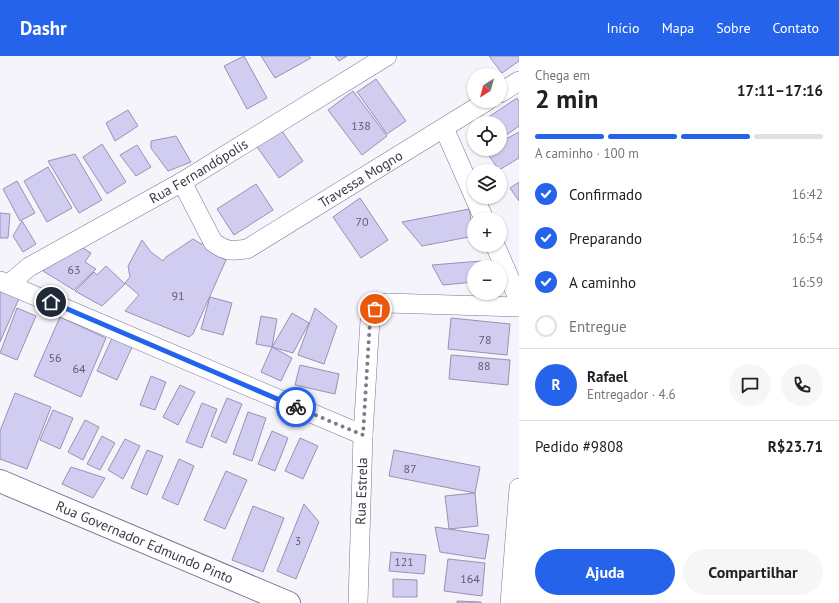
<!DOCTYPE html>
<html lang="pt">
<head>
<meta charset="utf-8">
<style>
  :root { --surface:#fff; --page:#f6f6f6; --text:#202124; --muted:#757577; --line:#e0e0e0; --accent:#2563eb }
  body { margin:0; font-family:"PT Sans",sans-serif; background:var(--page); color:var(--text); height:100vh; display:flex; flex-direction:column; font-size:15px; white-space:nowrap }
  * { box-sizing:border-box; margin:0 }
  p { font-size:13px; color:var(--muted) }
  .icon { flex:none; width:22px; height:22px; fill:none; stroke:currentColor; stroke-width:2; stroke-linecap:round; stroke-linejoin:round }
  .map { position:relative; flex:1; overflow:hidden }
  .panel { display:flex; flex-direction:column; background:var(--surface); width:320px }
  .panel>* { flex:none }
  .needle { width:26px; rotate:216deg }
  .controls { position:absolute; left:467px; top:12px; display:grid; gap:8px }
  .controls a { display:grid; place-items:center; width:40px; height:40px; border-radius:50%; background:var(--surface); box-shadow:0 1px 3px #0004; font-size:20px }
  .pin { position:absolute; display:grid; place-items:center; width:34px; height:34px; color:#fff; margin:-17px; border:2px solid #fff; border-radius:50%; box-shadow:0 1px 4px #0007 }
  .courier { position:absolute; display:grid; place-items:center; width:40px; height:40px; margin:-20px; border:3px solid #2563eb; border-radius:50%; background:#fff; color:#222; box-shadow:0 1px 5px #0007 }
  .summary em { font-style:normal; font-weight:700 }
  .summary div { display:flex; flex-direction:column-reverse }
  .summary { display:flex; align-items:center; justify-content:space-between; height:68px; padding:0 16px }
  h1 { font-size:26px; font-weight:700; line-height:30px }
  .bar { display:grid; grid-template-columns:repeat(4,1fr); gap:6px 4px; align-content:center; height:48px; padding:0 16px }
  .bar i { height:5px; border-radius:3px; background:var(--line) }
  .bar .on { background:var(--accent) }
  .bar p { grid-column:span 4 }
  .line { display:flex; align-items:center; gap:10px; padding:0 16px; border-top:1px solid var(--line) }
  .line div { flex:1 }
  .round { display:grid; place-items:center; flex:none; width:42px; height:42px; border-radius:21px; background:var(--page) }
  ol { padding:0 16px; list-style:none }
  li { display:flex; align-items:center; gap:12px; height:44px }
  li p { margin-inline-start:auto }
  li .icon { padding:4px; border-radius:50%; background:var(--accent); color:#fff; stroke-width:4 }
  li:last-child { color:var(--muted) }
  li i { width:22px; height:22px; border:2px solid var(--line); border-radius:50% }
  .primary-button { display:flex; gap:8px; margin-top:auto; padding:8px 16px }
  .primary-button a { flex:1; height:46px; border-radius:24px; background:var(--accent); color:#fff; font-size:16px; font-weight:700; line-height:46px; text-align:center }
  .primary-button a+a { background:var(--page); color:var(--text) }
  header { display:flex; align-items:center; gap:24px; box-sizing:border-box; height:56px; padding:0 20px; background:var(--accent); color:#fff }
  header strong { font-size:19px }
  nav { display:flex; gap:22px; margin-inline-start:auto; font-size:14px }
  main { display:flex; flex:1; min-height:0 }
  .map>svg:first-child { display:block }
  .building { fill:#d1cdf0; stroke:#9792b3 }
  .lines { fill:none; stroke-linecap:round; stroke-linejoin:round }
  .minor-casing { stroke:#797595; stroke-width:20 }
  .tertiary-casing { stroke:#797595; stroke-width:24 }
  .minor { stroke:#fff; stroke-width:19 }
  .tertiary { stroke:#fff; stroke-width:22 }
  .done { stroke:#7b7a85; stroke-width:4; stroke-dasharray:0 7.2 }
  .route { stroke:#2563eb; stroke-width:5 }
  .labels { text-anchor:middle; stroke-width:4; stroke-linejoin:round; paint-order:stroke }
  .number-label { font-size:12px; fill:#605d70 }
  .street-label { font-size:14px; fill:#3a3846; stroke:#f5f4fb }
</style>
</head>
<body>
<header>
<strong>Dashr</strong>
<nav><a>Início</a><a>Mapa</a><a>Sobre</a><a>Contato</a></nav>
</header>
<main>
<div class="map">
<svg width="519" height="547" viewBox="0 0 519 547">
  <rect width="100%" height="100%" fill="#f5f4fb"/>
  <path class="building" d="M244,0L267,42L247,53L224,10Z
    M261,0H309L311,2L275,22Z
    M335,0H347L339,5Z
    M489,0H519V5L502,17Z
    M376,23L406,65L387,78L357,36Z
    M353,35L387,80L362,99L328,54Z
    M517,42L519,46V70L505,80L500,75V67H491L487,62Z
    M128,54L138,70L115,85L106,67Z
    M279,71L303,105L279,122L255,88Z
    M519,76V102L499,114L485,94L500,93V86Z
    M176,80L191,106L168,115L151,92V85Z
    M102,88L126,126L107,138L83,101Z
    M137,89L151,111L136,120L120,99Z
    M75,98L102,144L79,157L48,105Z
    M48,111L72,152L47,166L24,125Z
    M17,125L35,157L20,165L3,133Z
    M519,126V145L510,132Z
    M256,128L273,154L234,179L217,153Z
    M360,142L388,184L361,202L333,161Z
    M469,153L474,180L422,190L402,166Z
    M0,157L10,158L8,182H0Z
    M22,165L36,188L23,196L13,180Z
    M193,183L201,188L209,186L230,195L193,278L189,281L125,255L139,239L125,227L130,221L128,210L142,184L151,196L163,205L166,201Z
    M75,187L91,197L85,206L96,213L74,234L43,215L54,198Z
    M481,205L482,211H474V226L443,229L432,209Z
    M106,210L125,228L102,250L75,235L94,216L97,219Z
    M0,228L21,238L0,286Z
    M210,241L232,247L223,279L201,273Z
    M17,252L36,260L17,304L0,297Z
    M315,252L337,270L324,308L298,299Z
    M292,257L309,267L293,297L272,291Z
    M261,260L277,263L272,291L256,288Z
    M60,261L106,282L81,341L34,320Z
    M451,262L510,268L507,299L448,293Z
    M113,280L133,289L117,324L97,315Z
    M272,291L292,302L281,325L261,316Z
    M451,299L510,304L508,329L449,323Z
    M300,309L339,318L335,338L295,329Z
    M151,320L166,326L155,354L140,349Z
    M180,329L195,336L178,369L163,361Z
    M15,337L51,351L27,413L0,403V375Z
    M227,342L242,348L226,387L211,380Z
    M202,347L217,353L202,392L186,386Z
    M53,354L73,362L60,393L40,384Z
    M248,356L266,362L252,405L233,398Z
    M85,364L99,371L83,404L68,396Z
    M272,375L288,382L275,415L258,408Z
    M102,380L115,387L100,414L87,408Z
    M300,382L318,390L303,423L285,415Z
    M125,383L140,390L123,423L108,414Z
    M147,394L163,400L147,439L131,432Z
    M394,394L480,411L475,437L389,420Z
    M179,403L194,410L178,449L162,442Z
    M71,411L105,422L93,442L62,428Z
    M226,415L247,424L225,473L204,464Z
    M475,437L478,470L449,473L445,440Z
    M304,448L319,466L296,523L277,515Z
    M253,450L284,462L263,516L232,504Z
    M435,471L489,479L485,503L440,496Z
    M391,496L426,499L424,518L389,515Z
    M448,503L485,507L482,540L444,535Z
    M393,523L417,524V541H393Z
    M457,545L481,546V547H457Z"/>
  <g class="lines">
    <g class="minor-casing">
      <g id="minor">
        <path d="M500,37L519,25"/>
        <path d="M444,72L484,163"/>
        <path id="s1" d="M182,126L213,186C226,196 231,195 247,193L487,45"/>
        <path d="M495,189L519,244"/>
        <path d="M0,225L363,379"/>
        <path id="s2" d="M9,228L29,211L182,126L387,0"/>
        <path id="s3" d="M358,547L363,379L370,264L375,253L387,247L519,251"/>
        <path d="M510,547L519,432"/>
      </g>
    </g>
    <g class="tertiary-casing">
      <g id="tertiary">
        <path id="s4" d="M0,425L289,547"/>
      </g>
    </g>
    <use href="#minor" class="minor"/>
    <use href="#tertiary" class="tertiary"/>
  </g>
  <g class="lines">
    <path class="done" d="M296,351L363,379L370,264L375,253"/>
    <path class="route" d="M51,246L296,351"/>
  </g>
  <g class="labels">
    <g class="number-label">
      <text x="361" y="74">138</text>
      <text x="362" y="170">70</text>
      <text x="74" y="218">63</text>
      <text x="178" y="244">91</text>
      <text x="485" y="288">78</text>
      <text x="55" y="306">56</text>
      <text x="484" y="314">88</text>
      <text x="79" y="317">64</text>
      <text x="410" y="417">87</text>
      <text x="298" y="489">3</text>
      <text x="404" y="510">121</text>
      <text x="470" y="527">164</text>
    </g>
    <g class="street-label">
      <text dy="5" stroke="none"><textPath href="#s2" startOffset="221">Rua Fernandópolis</textPath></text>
      <text dy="5" stroke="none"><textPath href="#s1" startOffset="237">Travessa Mogno</textPath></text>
      <text dy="5" stroke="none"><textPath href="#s3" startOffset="112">Rua Estrela</textPath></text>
      <text dy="5" stroke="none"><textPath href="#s4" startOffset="157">Rua Governador Edmundo Pinto</textPath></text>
    </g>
  </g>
</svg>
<div class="controls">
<a><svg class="needle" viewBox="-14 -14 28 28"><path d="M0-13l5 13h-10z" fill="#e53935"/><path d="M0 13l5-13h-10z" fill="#757577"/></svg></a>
<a><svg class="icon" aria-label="locate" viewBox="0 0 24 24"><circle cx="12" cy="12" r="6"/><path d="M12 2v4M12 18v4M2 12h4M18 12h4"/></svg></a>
<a><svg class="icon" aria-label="layers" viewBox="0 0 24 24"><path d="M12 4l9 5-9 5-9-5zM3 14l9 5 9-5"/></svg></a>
<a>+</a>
<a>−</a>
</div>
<div class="pin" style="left:375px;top:253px;background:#ea580c"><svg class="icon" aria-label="bag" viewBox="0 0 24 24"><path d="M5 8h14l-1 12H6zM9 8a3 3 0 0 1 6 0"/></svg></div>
<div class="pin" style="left:51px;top:246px;background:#1f2937"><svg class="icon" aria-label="home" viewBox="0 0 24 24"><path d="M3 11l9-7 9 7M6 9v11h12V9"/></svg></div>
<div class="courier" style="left:296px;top:351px"><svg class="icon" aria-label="bike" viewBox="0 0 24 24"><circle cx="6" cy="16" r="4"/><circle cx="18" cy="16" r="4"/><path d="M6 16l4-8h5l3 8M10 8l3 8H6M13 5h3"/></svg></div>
</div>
<section class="panel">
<div class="summary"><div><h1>2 min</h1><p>Chega em</p></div><em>17:11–17:16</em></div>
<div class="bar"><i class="on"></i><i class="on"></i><i class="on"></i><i></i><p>A caminho · 100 m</p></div>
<ol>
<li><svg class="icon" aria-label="check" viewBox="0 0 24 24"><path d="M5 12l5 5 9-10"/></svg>Confirmado<p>16:42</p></li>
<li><svg class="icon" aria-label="check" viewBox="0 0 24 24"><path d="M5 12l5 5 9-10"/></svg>Preparando<p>16:54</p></li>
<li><svg class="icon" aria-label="check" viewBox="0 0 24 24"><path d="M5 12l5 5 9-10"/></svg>A caminho<p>16:59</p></li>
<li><i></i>Entregue</li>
</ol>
<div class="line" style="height:72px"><b class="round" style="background:var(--accent);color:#fff">R</b><div><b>Rafael</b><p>Entregador · 4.6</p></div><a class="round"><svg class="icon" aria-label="chat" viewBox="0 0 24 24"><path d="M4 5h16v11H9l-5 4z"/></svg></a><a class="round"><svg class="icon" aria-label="phone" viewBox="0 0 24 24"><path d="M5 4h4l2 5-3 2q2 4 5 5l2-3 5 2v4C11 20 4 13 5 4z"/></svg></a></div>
<div class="line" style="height:52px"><div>Pedido #9808</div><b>R$23.71</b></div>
<div class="primary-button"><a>Ajuda</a><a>Compartilhar</a></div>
</section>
</main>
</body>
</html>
